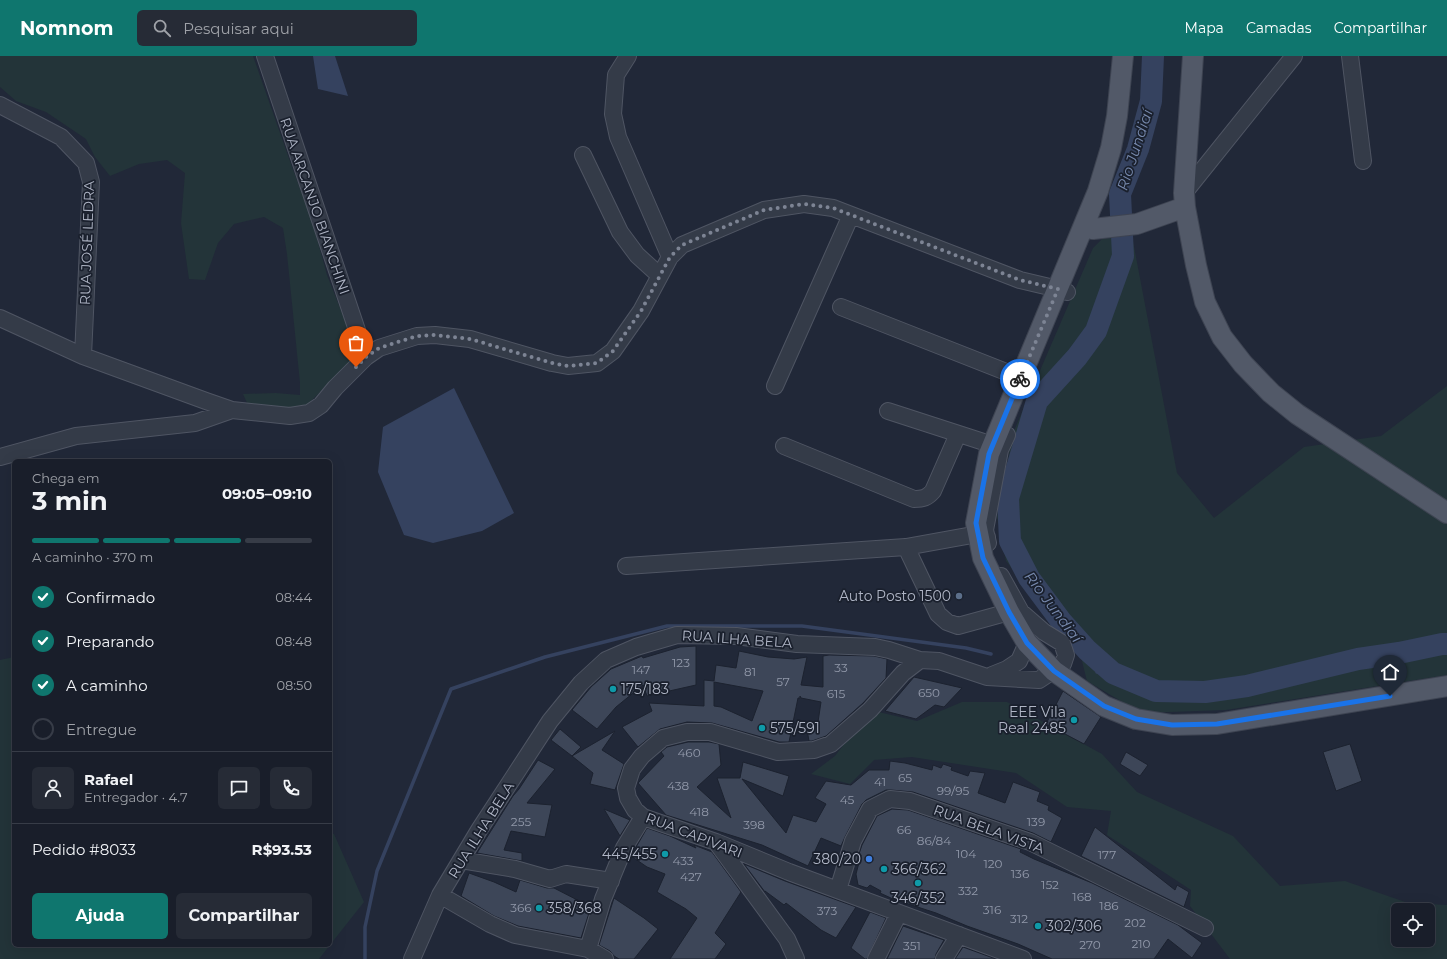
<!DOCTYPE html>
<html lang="pt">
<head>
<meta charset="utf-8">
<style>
  :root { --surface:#191e2a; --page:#262b36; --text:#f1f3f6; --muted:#9fa2a8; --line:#373c47; --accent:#0f766e }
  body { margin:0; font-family:Montserrat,sans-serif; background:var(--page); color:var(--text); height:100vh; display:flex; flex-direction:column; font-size:15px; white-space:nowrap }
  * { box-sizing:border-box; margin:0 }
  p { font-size:13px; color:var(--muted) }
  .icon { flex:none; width:22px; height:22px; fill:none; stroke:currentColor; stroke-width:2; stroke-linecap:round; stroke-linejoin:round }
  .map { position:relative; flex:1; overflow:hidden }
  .panel { position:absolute; left:12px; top:403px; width:320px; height:488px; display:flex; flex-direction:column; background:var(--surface); border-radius:6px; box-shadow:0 4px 16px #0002,0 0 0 1px var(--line) }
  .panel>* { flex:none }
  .fabs { position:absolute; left:1391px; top:847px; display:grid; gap:8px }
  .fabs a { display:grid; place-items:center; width:44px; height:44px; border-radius:6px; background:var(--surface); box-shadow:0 4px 16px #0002,0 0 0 1px var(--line); font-size:20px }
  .pin { position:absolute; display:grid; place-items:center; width:34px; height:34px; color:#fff; margin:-41px -17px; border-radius:50% 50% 50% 0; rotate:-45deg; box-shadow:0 0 4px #0007 }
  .pin .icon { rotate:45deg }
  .courier { position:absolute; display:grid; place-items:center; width:40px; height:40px; margin:-20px; border:3px solid #1a73e8; border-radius:50%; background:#fff; color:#222; box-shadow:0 1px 5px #0007 }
  .overview em { font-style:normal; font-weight:700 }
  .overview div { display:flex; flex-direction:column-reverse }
  .overview { display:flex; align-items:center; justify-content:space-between; height:68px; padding:0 20px }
  h1 { font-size:26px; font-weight:700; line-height:30px }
  .bar { display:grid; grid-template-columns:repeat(4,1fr); gap:6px 4px; align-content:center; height:48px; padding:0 20px }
  .bar i { height:5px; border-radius:3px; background:var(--line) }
  .bar .on { background:var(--accent) }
  .bar p { grid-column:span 4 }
  .line { display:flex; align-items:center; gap:10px; padding:0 20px; border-top:1px solid var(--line) }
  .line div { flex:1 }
  .round { display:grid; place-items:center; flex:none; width:42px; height:42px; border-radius:6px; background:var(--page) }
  ol { padding:0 20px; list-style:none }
  li { display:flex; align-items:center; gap:12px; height:44px }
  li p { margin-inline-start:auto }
  li .icon { padding:4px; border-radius:50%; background:var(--accent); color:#fff; stroke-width:4 }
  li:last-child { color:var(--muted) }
  li i { width:22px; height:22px; border:2px solid var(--line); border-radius:50% }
  .action { display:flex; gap:8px; margin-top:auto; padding:8px 20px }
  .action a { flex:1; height:46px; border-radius:6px; background:var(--accent); color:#fff; font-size:16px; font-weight:700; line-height:46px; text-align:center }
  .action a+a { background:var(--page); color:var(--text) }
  header { display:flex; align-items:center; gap:24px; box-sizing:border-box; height:56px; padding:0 20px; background:var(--accent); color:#fff }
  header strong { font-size:19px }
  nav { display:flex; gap:22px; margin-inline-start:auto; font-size:14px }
  .search { width:280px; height:36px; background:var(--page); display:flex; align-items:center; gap:10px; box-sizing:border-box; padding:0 14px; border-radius:6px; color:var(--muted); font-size:15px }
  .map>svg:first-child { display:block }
  .green { fill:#233439; fill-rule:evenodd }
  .water { fill:#35425f }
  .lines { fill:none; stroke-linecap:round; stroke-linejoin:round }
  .stream { stroke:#35425f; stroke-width:3.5 }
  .river { stroke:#35425f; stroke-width:22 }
  .building { fill:#3d4658; stroke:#1c222f; fill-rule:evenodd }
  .minor-casing { stroke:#4f5563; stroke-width:18 }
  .major-casing { stroke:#3e4452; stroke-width:22 }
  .minor { stroke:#343b48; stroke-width:16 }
  .major { stroke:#525968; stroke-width:20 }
  .done { stroke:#7d8494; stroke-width:4; stroke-dasharray:0 7.2 }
  .route { stroke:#1a73e8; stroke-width:5 }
  .service-dot { fill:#5c6f8a; stroke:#1a202d; stroke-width:1.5 }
  .culture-dot { fill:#0f9aa8; stroke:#1a202d; stroke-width:1.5 }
  .shop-dot { fill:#3f7fe0; stroke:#1a202d; stroke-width:1.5 }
  .labels { text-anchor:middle; stroke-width:3.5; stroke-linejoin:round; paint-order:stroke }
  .number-label { font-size:12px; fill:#9299aa }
  .street-label { font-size:14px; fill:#afb5c5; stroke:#1a202d }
  .poi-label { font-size:14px; fill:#afb5c5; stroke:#1a202d; text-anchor:start }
  .water-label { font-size:15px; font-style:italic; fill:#7789ad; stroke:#1a202d }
</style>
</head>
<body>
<header>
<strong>Nomnom</strong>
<div class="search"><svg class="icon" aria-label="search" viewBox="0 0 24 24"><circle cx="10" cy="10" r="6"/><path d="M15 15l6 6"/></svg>Pesquisar aqui</div>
<nav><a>Mapa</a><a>Camadas</a><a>Compartilhar</a></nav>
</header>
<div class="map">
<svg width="1447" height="903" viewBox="0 0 1447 903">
  <rect width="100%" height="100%" fill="#212838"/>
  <path class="green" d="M0,0H253L292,111L312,164L327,219L357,295L352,304L303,353L265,351L248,349L243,338L276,337L300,339V327L287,198L283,172L264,161L234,168L218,187L205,224L189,223L181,167L185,117L167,104L139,108L110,120L95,101L86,83L46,56L16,45L0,31Z
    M1132,180L1177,417L1214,462L1304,391L1381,380L1447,330V619L1226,654L1141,657L1087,625L1081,601L1006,505L997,461L1013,377L1093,192L1102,183Z
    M14,601V889H330L319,903H0V604Z
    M962,646H1007L1102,698L1137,736L1233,780L1280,830L1345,825L1408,847L1447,849V903H1230L1190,850L1191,834L1107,779L1111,755L1067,751L1016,717L912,701L874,704L850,728L811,718L835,700L870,654L917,665ZM1398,854H1428V884H1398Z
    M330,777L334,778L364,846L330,889Z"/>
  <path class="water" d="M313,0H335L348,40L318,33Z
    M454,332L514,457L482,475L433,487L404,479L378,416L383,371Z"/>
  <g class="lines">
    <path class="stream" d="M1097,616L1113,617
      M365,903V871L377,815L451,633L545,601L667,570H802L966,592L991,598"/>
    <path class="river" d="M1153,0L1151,45L1138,93L1120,138L1123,200L1096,275L1077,301L1037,345L1008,442L1010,485L1029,522L1061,565L1087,594L1113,617L1156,635L1205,636L1247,630L1358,603L1399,597L1442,588H1447"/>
  </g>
  <path class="building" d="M696,590V629L647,640L643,629L616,651L597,673L572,654L591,631L611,613L642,600L643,602L680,591Z
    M739,595L768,601L794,603L807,601L801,629L823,631V600L829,599L874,600L887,603L886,622L863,647L826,680L812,685H809L806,668L818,666L821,646L801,642L800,640V642H798L789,686H779L712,667L687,666L660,673L638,691L622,671L652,655L649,647L704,650V624L714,625L716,609L736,612ZM714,626L763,635L752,665L721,651L714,650Z
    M914,621L962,632L944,651L935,649L916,663L885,655Z
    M1063,635L1101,661L1084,688L1046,668Z
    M560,673L581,691L572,700L551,684Z
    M615,675L602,694L624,708L615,734L590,728L593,717L572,700Z
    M688,686H709L719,688L721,709L697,731L731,762L717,722H740L743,706L789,720L783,740L742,723L786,777L793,759L816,766L826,748L815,742L826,725L851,729L869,714H889L890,705L905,707L932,714L933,709L941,712L943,708L952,711L951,714L968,720L970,715L985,717L978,737L1005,747L1013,726L1040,736L1037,745L1049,750L1048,754L1062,762L1051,786L1033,777L913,736L891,734H886L866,744L862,748L845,781L841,790L821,782L808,810L762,789L666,759L638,727L664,700L661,696L667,691Z
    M1350,688L1362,725L1336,735L1323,696Z
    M1126,696L1148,709L1140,720L1120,708Z
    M538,704L555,713L527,747L552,749L545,781L511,775L504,794L522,797V805L477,797L513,740L519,733Z
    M604,753L630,764L620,780Z
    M892,753L908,754L1021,793L1020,796L1034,803L1092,827L1178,869L1202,887L1192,902L1168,883L1154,903H1052L1018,888L967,870L936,857L893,843L880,837L881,835L870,829L867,832L858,829L856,818L861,799L859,798L862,789L877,760Z
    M1095,771L1175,834L1177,829L1189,836L1184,851L1081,800Z
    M647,772L670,780L696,792L694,789L712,796L741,836L715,877L726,888L715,903H670L697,862L686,853L657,836L665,818L647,811L631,800Z
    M744,808L785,825L856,851L836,882L821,874L786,847L784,849L765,835V836Z
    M469,817L494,826L516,836L520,824L547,832H554L591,851L581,882L518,870L494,860L461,840Z
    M614,842L644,862L658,873L634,903H619L614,900L610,895L599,889Z
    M870,856L886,862L867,903H865L851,892Z
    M903,870L944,884L936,898L935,903H887Z
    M963,891L996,903H955Z"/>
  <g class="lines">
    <g class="minor-casing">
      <path id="minor" d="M265,0L366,301
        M628,0L616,19L613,58L618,81L670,201
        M1350,0L1363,105
        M0,49L61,81L86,107L91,126L83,300
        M583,99L620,176L637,199L659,219
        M1184,137L1294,0
        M841,251L1029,325
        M0,262L83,300L206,345L232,354L290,360L309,357L321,349L335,332L366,301L379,292L417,280L435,279L470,283L552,307L568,310L597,307L613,295L641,255L670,201L682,189L764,154L804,148L833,152L1020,224L1058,233L1067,236
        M775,330L851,159
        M888,355L993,389L1000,394
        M784,390L914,443C923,443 927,442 933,435L958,378
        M0,401L76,380L195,367L232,354
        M988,487L985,474L1000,394L1007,379
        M906,491L938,558L947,566L958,570L1009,556H1020
        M626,510L906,491L978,478L987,481
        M920,604L903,617L870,654L831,688L814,694L778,696L710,676H687L663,682L642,700L632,713L626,732L628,742L635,754L643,761L716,786L789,816L1023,903
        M992,619L1007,613L1019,605L1027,587
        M716,786L787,883L796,903
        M461,804L515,813L550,823L566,818L611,825
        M838,834L853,785L870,753L890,743L910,745L1030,786L1205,872
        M440,839L490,868L515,879L588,893L605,903
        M588,893L603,843L624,792L643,761
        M412,903L440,839L479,774L550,665L581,627L606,604L636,591L677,579L736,580L797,588L875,591L889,594L920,604L939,605L987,621L1039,624L1063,608L1066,599L1062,587L1044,576L1021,556L1001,520
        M876,903L899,857
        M944,903L959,879"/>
    </g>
    <g class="major-casing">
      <path id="major" d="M1123,0L1117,60L1111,92L1098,135L989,398L976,467L983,502L1009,556L1027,587L1054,615L1104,650L1136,663L1172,669L1217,668L1447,630
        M1193,0L1184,137L1185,151L1196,209L1205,246L1222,281L1243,308L1271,337L1297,358L1447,457
        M1084,169L1093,173L1137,168L1185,151"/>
    </g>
    <use href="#minor" class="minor"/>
    <use href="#major" class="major"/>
  </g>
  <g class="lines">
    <path class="done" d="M356,311L366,301L379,292L417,280L435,279L470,283L552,307L568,310L597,307L613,295L641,255L670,201L682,189L764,154L804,148L833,152L1020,224L1058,233L1020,323"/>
    <path class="route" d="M1020,323L989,398L976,467L983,502L1009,556L1027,587L1054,615L1104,650L1136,663L1172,669L1217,668L1390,640"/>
  </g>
  <circle class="service-dot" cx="959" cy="540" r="4"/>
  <g class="culture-dot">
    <circle cx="613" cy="633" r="4"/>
    <circle cx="1074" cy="664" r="4"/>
    <circle cx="762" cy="672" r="4"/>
    <circle cx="665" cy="798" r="4"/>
    <circle cx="884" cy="813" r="4"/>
    <circle cx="918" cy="827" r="4"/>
    <circle cx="539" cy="852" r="4"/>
    <circle cx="1038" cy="870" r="4"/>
  </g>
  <circle class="shop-dot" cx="869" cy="803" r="4"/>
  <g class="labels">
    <g class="number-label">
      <text x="681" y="611">123</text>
      <text x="841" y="616">33</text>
      <text x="641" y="618">147</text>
      <text x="750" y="620">81</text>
      <text x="783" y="630">57</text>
      <text x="929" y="641">650</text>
      <text x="836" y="642">615</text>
      <text x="689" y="701">460</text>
      <text x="905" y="726">65</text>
      <text x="880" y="730">41</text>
      <text x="678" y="734">438</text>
      <text x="953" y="739">99/95</text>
      <text x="847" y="748">45</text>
      <text x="699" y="760">418</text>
      <text x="521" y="770">255</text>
      <text x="1036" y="770">139</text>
      <text x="754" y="773">398</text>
      <text x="904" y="778">66</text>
      <text x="934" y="789">86/84</text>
      <text x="966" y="802">104</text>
      <text x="1107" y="803">177</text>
      <text x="683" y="809">433</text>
      <text x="993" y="812">120</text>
      <text x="1020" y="822">136</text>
      <text x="691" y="825">427</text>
      <text x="1050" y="833">152</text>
      <text x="968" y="839">332</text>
      <text x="1082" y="845">168</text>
      <text x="1109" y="854">186</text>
      <text x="521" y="856">366</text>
      <text x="992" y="858">316</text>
      <text x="827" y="859">373</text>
      <text x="1019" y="867">312</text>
      <text x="1135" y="871">202</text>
      <text x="1141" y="892">210</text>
      <text x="1090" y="893">270</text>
      <text x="912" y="894">351</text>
    </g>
    <g class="street-label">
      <text transform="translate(315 150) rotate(71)" y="5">RUA ARCANJO BIANCHINI</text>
      <text transform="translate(87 187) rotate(-88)" y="5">RUA JOSÉ LEDRA</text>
      <text transform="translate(737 583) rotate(4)" y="5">RUA ILHA BELA</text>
      <text transform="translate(989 773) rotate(20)" y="5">RUA BELA VISTA</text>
      <text transform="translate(481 774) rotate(-58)" y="5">RUA ILHA BELA</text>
      <text transform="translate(694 779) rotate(21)" y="5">RUA CAPIVARI</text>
    </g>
    <g class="poi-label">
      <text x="951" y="545" text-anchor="end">Auto Posto 1500</text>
      <text x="621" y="638">175/183</text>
      <text x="1066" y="661" text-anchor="end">EEE Vila<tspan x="1066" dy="16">Real 2485</tspan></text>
      <text x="770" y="677">575/591</text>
      <text x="657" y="803" text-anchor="end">445/455</text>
      <text x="861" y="808" text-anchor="end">380/20</text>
      <text x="892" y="818">366/362</text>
      <text x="918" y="847" text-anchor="middle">346/352</text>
      <text x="547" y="857">358/368</text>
      <text x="1046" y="875">302/306</text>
    </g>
    <g class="water-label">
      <text transform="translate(1135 94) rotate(-72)" y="5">Rio Jundiaí</text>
      <text transform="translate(1053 551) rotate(53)" y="5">Rio Jundiaí</text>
    </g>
  </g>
</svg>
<div class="fabs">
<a><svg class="icon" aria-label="locate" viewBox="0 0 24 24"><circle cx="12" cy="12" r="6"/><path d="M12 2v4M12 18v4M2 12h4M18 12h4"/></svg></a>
</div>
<div class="pin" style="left:356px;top:311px;background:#ea580c"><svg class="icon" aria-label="bag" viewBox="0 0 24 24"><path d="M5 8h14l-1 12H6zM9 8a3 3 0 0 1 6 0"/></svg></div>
<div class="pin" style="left:1390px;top:640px;background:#1f2937"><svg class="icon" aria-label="home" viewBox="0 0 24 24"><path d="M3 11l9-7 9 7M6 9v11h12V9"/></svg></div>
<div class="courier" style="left:1020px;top:323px"><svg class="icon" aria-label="bike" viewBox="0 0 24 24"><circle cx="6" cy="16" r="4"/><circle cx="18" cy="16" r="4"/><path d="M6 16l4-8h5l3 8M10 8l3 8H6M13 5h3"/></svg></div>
<section class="panel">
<div class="overview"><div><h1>3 min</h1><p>Chega em</p></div><em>09:05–09:10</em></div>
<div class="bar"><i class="on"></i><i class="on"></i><i class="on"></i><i></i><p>A caminho · 370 m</p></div>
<ol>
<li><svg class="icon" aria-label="check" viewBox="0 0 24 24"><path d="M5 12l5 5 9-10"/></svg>Confirmado<p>08:44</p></li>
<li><svg class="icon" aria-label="check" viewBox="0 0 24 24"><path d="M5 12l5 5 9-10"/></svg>Preparando<p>08:48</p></li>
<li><svg class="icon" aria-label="check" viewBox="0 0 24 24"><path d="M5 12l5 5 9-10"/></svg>A caminho<p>08:50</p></li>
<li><i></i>Entregue</li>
</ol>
<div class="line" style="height:72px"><a class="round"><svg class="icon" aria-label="person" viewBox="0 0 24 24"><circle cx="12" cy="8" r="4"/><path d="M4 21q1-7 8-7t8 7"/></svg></a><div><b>Rafael</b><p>Entregador · 4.7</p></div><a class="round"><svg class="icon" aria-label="chat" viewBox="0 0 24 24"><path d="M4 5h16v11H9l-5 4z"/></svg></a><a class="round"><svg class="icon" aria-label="phone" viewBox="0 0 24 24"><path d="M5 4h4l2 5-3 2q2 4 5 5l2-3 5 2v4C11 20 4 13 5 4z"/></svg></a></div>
<div class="line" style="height:52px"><div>Pedido #8033</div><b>R$93.53</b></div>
<div class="action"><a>Ajuda</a><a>Compartilhar</a></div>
</section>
</div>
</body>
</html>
